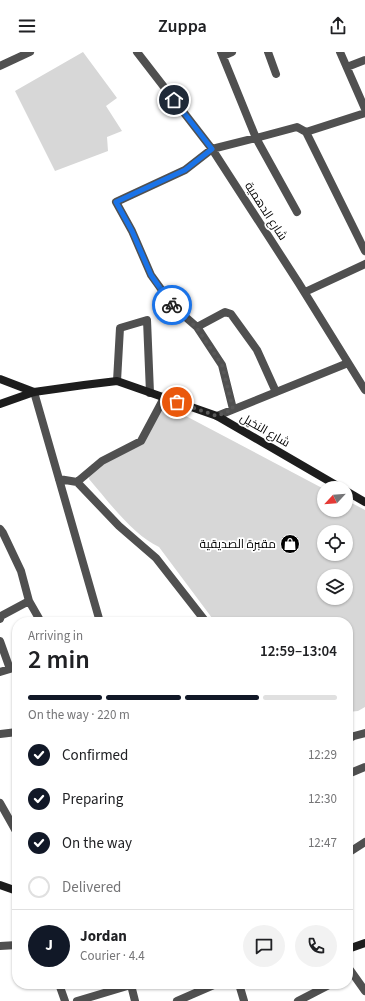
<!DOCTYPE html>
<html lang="en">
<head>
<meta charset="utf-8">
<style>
  :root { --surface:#fff; --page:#f2f2f2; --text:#202124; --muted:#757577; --line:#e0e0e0; --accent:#111827 }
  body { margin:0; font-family:"Source Sans 3",Cairo,sans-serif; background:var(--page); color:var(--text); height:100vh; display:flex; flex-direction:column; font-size:15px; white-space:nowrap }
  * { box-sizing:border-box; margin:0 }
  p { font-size:13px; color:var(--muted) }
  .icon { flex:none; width:22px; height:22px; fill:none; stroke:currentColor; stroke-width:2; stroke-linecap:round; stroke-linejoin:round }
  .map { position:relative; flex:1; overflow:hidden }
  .sheet { position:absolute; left:12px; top:565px; width:341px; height:372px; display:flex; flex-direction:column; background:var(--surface); border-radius:16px; box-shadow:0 1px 3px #0004 }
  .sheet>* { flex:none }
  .needle { width:26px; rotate:244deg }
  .controls { position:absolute; left:317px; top:429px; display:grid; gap:8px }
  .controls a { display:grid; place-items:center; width:36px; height:36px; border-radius:50%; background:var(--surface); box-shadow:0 1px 3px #0004; font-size:20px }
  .pin { position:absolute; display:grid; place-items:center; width:34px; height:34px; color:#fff; margin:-17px; border:2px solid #fff; border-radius:50%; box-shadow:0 1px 4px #0007 }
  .courier { position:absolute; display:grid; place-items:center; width:40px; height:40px; margin:-20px; border:3px solid #1a73e8; border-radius:50%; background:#fff; color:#222; box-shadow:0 1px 5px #0007 }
  .head em { font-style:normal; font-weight:600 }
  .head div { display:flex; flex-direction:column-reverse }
  .head { display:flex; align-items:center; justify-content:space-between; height:68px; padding:0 16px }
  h1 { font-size:26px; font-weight:600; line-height:30px }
  .bar { display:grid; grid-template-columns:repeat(4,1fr); gap:6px 4px; align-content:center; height:48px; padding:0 16px }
  .bar i { height:5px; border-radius:3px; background:var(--line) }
  .bar .active { background:var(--accent) }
  .bar p { grid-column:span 4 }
  .line { display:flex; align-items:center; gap:10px; padding:0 16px; border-top:1px solid var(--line) }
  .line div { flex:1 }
  .round { display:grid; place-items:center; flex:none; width:42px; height:42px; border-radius:21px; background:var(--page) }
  ol { padding:0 16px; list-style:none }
  li { display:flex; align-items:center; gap:12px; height:44px }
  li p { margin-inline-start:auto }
  li .icon { padding:4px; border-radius:50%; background:var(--accent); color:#fff; stroke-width:4 }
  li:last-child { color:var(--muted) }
  li i { width:22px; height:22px; border:2px solid var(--line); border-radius:50% }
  header { display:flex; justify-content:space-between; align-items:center; height:52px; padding:0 16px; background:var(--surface); font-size:18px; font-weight:600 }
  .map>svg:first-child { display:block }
  .green { fill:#d7d7d7; fill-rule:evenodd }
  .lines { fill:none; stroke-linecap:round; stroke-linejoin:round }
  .street { stroke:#505050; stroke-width:8 }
  .secondary { stroke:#1d1d1d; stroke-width:8 }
  .done { stroke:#595959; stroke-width:4; stroke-dasharray:0 7.2 }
  .route { stroke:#1a73e8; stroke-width:5 }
  .labels { text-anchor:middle; stroke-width:3.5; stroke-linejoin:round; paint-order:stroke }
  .street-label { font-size:12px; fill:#000; stroke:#fff }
  .poi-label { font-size:12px; fill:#000; stroke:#fff; text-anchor:end }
</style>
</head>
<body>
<header><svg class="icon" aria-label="menu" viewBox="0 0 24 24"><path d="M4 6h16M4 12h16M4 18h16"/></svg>Zuppa<svg class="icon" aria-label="share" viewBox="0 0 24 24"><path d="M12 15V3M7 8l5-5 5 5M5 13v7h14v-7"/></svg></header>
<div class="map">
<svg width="365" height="949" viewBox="0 0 365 949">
  <rect width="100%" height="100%" fill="#fff"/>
  <path class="green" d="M83,0L117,46L106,54L122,79L107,85L108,99L55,119L15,39Z
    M165,353L324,437V458H346V448L365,458V655L358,659L348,660V570H215L159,495C133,483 108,449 89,427L91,413L140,390ZM324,480H346V502H324ZM324,524H346V546H324Z"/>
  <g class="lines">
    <path class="street" d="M137,0L212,97L298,230L365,338
      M221,0L256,86L212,97L185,118L116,150L132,179L151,223L174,255L197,275L222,313L233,357
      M268,0L276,22
      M340,0L365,57
      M223,4L232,0
      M0,14L30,0
      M347,15L365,8
      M365,61L306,80L365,199
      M297,160L256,86L297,75L306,80
      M305,240L365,212
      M197,275L225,260L231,262L257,298L276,340
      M117,329L120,276L147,268L150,341
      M34,340L100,570
      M217,364L348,311
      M59,427L77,430L119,474L156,506L206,570
      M77,430L102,409L141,389L164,346
      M0,477L3,481L21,519L29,549L41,570
      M0,567L1,564L29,549
      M0,589L10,617L0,620
      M0,682L17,680
      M348,687L354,684L365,681
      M348,722L365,715
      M0,751L17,781
      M348,801L365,790
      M0,894L17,893
      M348,915L365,939
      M59,932L65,949
      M239,932L244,949
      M131,933L135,949
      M77,949L134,932
      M177,949L216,932
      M298,949L331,932"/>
    <path class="secondary" d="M0,327L34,340
      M0,352L34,340L84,333L117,329L217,364L341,436
      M346,439L365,450
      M0,833L17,839
      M348,897L365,891"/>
  </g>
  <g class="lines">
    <path class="done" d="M172,253L174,255L196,275L222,313L233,357L217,364L177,350"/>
    <path class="route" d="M172,253L151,223L132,179L116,150L185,118L212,97L174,48"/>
  </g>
  <defs>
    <g id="shop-disc" transform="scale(1)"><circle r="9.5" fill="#000" stroke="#fff"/><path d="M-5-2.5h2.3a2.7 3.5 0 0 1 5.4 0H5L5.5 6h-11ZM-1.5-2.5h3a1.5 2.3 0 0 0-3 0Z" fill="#fff"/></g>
  </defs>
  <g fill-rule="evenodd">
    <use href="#shop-disc" x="290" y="492"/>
  </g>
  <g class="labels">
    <g class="street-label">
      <text transform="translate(266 159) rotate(57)" y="4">شارع الدهمية</text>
      <text transform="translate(265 378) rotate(30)" y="4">شارع النخيل</text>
    </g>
    <g class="poi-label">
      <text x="276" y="496">مقبرة الصديقية</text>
    </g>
  </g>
</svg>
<div class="controls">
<a><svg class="needle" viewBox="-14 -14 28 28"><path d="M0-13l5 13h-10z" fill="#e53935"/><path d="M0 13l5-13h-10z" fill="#757577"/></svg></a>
<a><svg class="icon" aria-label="locate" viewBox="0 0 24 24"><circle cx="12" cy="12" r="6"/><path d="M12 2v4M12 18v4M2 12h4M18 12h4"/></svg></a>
<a><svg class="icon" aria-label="layers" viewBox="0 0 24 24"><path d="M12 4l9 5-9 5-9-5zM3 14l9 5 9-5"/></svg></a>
</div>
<div class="pin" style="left:177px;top:350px;background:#ea580c"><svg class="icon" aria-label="bag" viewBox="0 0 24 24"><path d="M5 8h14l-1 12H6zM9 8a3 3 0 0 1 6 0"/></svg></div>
<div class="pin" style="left:174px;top:48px;background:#1f2937"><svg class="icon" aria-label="home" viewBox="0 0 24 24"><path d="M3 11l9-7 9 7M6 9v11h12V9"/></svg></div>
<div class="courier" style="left:172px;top:253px"><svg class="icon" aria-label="bike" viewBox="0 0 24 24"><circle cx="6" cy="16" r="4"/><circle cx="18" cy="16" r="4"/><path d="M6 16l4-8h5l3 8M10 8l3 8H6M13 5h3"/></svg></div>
<section class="sheet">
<div class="head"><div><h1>2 min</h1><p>Arriving in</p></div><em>12:59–13:04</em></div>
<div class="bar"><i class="active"></i><i class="active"></i><i class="active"></i><i></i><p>On the way · 220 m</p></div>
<ol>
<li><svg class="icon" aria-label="check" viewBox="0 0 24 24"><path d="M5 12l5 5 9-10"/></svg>Confirmed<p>12:29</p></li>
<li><svg class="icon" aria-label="check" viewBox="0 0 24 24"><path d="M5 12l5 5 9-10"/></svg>Preparing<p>12:30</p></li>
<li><svg class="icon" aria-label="check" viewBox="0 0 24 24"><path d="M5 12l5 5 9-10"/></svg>On the way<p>12:47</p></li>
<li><i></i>Delivered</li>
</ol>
<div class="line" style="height:72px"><b class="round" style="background:var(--accent);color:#fff">J</b><div><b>Jordan</b><p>Courier · 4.4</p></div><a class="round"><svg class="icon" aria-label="chat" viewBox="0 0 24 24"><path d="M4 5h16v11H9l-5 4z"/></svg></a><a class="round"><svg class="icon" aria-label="phone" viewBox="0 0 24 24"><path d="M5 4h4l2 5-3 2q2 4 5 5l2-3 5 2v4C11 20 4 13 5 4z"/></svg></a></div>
</section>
</div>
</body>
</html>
